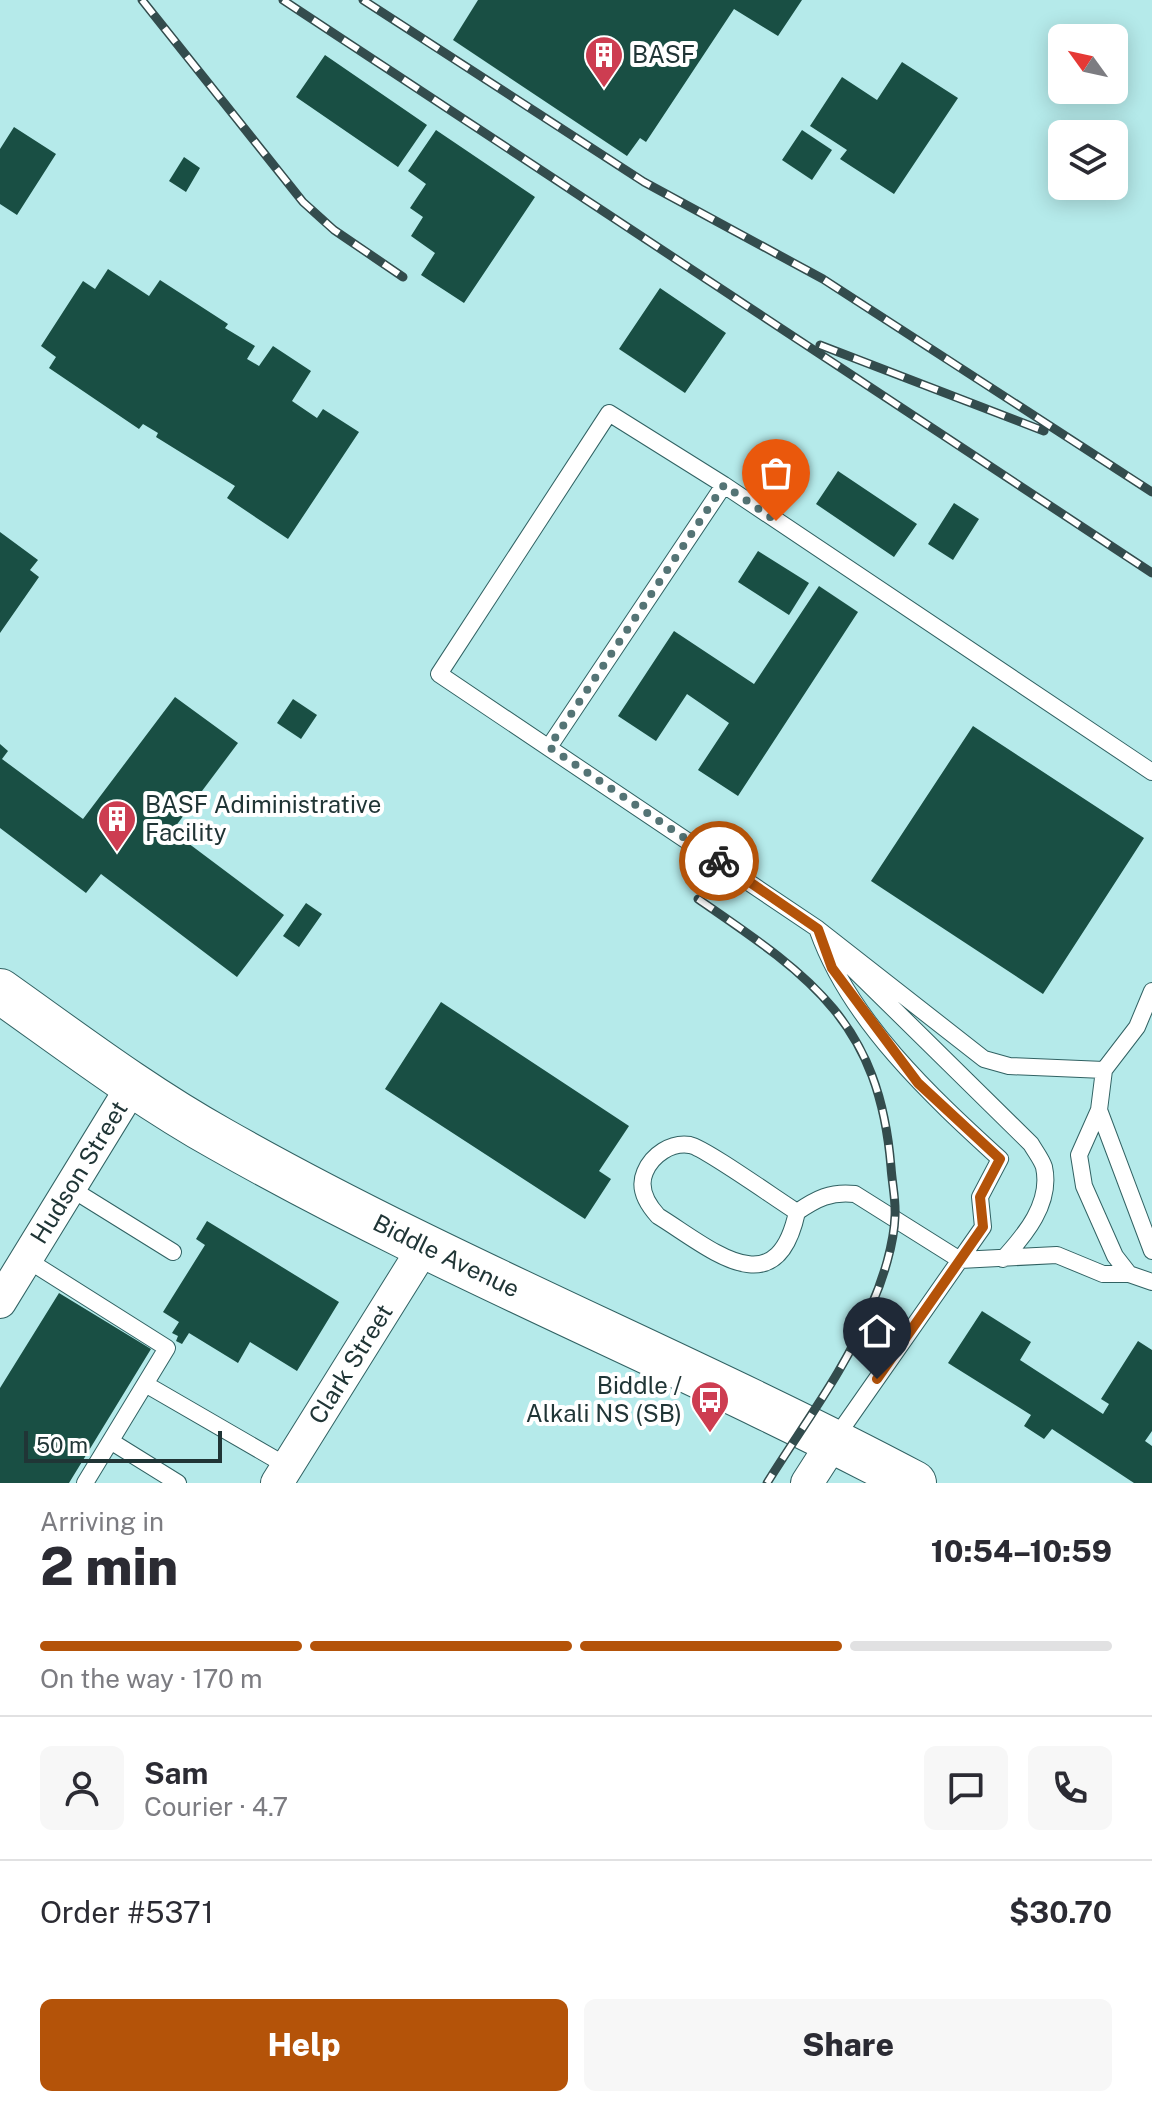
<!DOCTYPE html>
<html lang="en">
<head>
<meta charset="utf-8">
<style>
  :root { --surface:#fff; --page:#f7f7f7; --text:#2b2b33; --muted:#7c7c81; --line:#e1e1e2; --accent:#b45309 }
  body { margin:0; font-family:"Public Sans",sans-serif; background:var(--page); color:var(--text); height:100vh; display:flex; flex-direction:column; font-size:30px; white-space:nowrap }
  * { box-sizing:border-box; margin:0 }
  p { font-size:26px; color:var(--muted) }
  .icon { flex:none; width:44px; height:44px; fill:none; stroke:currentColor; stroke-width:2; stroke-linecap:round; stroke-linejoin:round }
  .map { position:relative; height:1483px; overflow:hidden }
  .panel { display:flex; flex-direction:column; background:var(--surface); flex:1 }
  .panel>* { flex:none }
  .needle { width:52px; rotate:303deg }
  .fabs { position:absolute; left:1048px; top:24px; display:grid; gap:16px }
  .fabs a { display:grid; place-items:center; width:80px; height:80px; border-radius:12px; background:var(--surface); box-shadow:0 4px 20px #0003; font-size:40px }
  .scale { position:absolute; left:24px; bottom:20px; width:198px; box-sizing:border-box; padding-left:8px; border:4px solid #203536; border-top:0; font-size:22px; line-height:28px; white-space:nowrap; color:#203536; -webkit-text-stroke:6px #fff; paint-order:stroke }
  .pin { position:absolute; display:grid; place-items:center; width:68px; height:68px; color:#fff; margin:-82px -34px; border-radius:50% 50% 50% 0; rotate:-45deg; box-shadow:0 0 8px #0007 }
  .pin .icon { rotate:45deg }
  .courier { position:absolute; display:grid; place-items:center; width:80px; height:80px; margin:-40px; border:6px solid #b45309; border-radius:50%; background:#fff; color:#222; box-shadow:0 2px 10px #0007 }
  .headline em { font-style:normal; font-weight:800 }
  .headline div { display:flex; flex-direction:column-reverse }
  .headline { display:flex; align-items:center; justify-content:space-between; height:136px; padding:0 40px }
  h1 { font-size:52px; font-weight:800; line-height:60px }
  .bar { display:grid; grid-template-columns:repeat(4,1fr); gap:12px 8px; align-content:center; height:96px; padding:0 40px }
  .bar i { height:10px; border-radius:6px; background:var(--line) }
  .bar .active { background:var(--accent) }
  .bar p { grid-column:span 4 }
  .line { display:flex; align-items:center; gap:20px; padding:0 40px; border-top:2px solid var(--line) }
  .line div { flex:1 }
  .round { display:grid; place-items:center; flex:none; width:84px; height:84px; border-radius:12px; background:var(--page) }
  .action { display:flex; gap:16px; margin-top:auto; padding:16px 40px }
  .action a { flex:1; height:92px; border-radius:12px; background:var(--accent); color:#fff; font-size:32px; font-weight:800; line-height:92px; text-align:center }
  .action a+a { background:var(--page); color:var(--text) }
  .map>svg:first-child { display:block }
  .building { fill:#194f44 }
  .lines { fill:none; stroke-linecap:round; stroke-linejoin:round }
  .lane-casing { stroke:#316263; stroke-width:18 }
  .street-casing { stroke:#316263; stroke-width:34 }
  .secondary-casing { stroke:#316263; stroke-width:46 }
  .lane { stroke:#fff; stroke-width:16 }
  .street { stroke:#fff; stroke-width:32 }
  .secondary { stroke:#fff; stroke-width:44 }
  .rail-casing { stroke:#334c4d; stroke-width:9 }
  .rail { stroke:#fff; stroke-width:6; stroke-dasharray:18; stroke-linecap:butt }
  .done { stroke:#547475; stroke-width:8; stroke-dasharray:0 14.4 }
  .route { stroke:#b45309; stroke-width:10 }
  .labels { text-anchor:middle; stroke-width:8; stroke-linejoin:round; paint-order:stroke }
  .poi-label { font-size:24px; fill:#203536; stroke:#fff; text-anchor:start }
  .street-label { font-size:24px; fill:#203536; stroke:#fff }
</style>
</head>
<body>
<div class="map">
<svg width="1152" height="1483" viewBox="0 0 1152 1483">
  <rect width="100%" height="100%" fill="#b5eaea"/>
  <path class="building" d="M478,0H802L778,36L734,9L646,142L640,138L627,156L453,40Z
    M325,55L427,125L398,167L296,97Z
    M902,62L958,98L894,194L840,159L847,150L810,126L842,77L877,100Z
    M14,127L56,154L17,215L0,204V149Z
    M436,130L535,197L464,303L421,275L435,253L411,236L423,217L410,208L426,184L408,171Z
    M802,130L832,150L812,180L782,160Z
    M184,157L200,168L186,192L169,181Z
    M108,269L149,296L160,280L228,324L225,328L255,346L247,359L259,366L273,346L311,371L292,401L317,418L323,409L359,432L288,539L227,498L235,486L156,437L158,433L143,424L139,429L49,368L56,357L41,346L83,281L95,289Z
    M660,288L726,333L685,393L619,349Z
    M838,471L917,524L894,557L816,504Z
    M954,503L979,519L953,560L928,544Z
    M0,532L38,560L30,570L39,577L0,633Z
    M758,551L809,583L789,615L738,582Z
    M819,586L858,612L738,796L698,770L729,723L687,694L656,741L618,716L674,631L754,684Z
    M175,697L238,743L172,831L284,915L237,977L101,874L86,893L0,828V744L8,751L2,759L83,819Z
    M293,699L317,715L301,739L277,723Z
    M973,726L1144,838L1043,994L871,881Z
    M306,903L322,914L299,947L283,936Z
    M441,1002L629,1126L599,1171L611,1179L585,1219L385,1089Z
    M207,1221L339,1302L297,1371L250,1342L238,1363L189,1333L182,1344L176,1341L178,1336L172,1333L179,1322L163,1312L205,1245L196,1239Z
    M59,1293L151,1349L69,1483H0V1388Z
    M982,1311L1031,1342L1020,1360L1103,1414L1109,1404L1101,1399L1138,1341L1152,1350V1431L1145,1441L1152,1446V1483H1134L1052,1429L1044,1439L1024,1426L1031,1415L948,1363Z"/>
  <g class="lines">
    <g class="lane-casing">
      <path id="lane" d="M724,485L1152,772
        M549,747L724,485L609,413L439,674L818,929L984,1059L1009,1066L1104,1070
        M818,931C850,1021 931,1096 1000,1159L980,1197L983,1227L834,1440
        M842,958L1031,1144C1035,1151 1042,1160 1044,1167C1052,1203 1025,1235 1003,1259
        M1099,1110L1152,1251
        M70,1188L173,1252
        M797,1212C779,1201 705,1148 690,1145C671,1142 652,1155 645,1172C638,1188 647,1204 658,1216C710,1248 776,1309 797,1212C816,1199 831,1191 855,1194L960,1260L1057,1255L1103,1274H1129L1152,1282
        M26,1259L167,1348L85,1483
        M1129,1274L1115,1256L1084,1186L1079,1155L1099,1110L1104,1070L1137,1027L1152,991
        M147,1385L287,1466
        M112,1442L178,1483"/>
    </g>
    <g class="street-casing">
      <g id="street">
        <path id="s1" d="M0,1302L133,1085"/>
        <path id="s2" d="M277,1483L426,1244"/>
        <path d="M807,1483L834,1441"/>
      </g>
    </g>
    <g class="secondary-casing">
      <g id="secondary">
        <path id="s3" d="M0,991C72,1042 143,1096 220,1139C445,1267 686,1362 914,1483"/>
      </g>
    </g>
    <use href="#lane" class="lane"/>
    <use href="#street" class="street"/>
    <use href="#secondary" class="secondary"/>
    <g class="rail-casing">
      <path id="rail" d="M142,0L303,202L334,230L403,277
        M283,0L1152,573
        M363,0L644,182L823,279L1152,492
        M820,345L1044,431
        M698,899C810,976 879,1021 891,1167C892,1183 896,1200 895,1216C894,1244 883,1279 872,1304C847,1368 803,1425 767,1483"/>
    </g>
    <use href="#rail" class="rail"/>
  </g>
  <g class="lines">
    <path class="done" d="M719,861L549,747L724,485L776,521"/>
    <path class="route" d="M719,861L818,929L832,968L918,1083L1000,1159L980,1197L983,1227L877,1379"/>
  </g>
  <defs>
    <g id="building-pin" transform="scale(2)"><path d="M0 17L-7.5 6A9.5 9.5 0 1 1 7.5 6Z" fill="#cd3d51" stroke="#fff"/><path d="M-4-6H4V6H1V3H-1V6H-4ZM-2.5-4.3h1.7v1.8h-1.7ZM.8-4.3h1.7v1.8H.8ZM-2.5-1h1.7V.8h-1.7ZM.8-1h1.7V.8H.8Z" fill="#fff"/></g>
    <g id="bus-pin" transform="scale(2)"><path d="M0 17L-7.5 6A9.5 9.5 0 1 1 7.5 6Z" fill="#cd3d51" stroke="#fff"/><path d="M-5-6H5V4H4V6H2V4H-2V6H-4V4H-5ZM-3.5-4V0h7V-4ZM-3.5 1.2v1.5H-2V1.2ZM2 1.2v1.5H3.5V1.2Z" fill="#fff"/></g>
  </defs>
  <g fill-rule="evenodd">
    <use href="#building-pin" x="604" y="55"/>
    <use href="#building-pin" x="117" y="819"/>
    <use href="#bus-pin" x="710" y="1400"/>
  </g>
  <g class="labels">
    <g class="poi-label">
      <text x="632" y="63">BASF</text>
      <text x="145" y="813">BASF Adiministrative<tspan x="145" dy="28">Facility</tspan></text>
      <text x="682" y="1394" text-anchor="end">Biddle /<tspan x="682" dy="28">Alkali NS (SB)</tspan></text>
    </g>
    <g class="street-label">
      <text dy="8" stroke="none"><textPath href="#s1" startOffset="152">Hudson Street</textPath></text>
      <text dy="8" stroke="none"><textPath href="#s3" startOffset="520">Biddle Avenue</textPath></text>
      <text dy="8" stroke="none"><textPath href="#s2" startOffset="140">Clark Street</textPath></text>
    </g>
  </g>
</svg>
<div class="fabs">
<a><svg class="needle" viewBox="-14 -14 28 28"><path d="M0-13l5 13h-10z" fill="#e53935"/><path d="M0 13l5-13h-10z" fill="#7c7c81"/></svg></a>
<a><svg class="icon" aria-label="layers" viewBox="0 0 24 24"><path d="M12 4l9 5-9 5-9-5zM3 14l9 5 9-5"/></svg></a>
</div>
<div class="scale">50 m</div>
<div class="pin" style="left:776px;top:521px;background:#ea580c"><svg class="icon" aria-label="bag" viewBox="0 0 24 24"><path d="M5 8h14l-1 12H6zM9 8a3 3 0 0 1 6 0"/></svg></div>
<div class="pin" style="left:877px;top:1379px;background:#1f2937"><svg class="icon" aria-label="home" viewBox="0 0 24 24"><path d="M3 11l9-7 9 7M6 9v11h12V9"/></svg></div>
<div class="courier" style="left:719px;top:861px"><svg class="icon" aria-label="bike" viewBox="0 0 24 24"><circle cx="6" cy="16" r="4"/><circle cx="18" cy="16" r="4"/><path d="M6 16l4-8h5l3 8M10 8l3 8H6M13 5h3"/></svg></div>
</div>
<section class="panel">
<div class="headline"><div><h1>2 min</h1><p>Arriving in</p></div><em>10:54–10:59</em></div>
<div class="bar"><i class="active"></i><i class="active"></i><i class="active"></i><i></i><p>On the way · 170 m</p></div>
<div class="line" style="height:144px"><a class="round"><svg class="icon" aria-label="person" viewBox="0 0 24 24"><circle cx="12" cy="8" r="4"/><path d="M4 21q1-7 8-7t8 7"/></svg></a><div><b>Sam</b><p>Courier · 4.7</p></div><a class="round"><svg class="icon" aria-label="chat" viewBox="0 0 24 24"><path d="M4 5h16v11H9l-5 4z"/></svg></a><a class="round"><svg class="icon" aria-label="phone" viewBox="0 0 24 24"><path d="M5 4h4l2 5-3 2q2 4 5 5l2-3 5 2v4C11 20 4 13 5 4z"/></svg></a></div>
<div class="line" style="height:104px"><div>Order #5371</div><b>$30.70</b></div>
<div class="action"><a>Help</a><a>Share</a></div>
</section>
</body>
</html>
